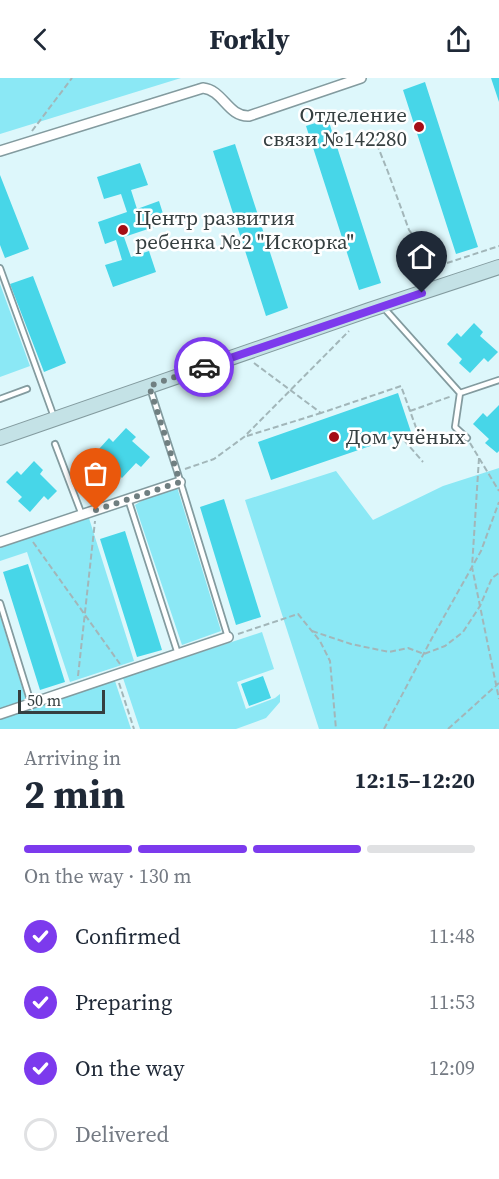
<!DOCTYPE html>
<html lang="en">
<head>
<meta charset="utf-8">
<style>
  :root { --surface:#fff; --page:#f2f2f3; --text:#1f2937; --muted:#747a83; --line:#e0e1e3; --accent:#7c3aed }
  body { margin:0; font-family:"Source Serif 4",serif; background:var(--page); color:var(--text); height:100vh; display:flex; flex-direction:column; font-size:22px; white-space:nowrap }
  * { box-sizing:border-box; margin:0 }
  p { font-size:20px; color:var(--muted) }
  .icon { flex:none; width:33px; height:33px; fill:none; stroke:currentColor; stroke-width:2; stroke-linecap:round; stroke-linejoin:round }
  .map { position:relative; height:651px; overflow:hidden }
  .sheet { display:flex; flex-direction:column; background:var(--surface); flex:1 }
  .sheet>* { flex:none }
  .scale { position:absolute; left:18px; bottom:15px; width:87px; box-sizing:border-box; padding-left:6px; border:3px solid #353f40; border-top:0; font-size:16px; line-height:21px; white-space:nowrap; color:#353f40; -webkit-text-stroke:4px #fff; paint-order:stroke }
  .pin { position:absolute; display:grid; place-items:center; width:51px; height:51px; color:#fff; margin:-62px -26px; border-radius:50% 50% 50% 0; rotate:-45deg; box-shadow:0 0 6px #0007 }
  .pin .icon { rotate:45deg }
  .courier { position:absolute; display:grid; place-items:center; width:60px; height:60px; margin:-30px; border:4px solid #7c3aed; border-radius:50%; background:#fff; color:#222; box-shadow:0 2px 8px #0007 }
  .overview em { font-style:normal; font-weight:700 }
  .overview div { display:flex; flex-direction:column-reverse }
  .overview { display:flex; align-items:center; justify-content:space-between; height:102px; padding:0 24px }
  h1 { font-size:39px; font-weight:700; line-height:45px }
  .bar { display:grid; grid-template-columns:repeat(4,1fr); gap:9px 6px; align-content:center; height:72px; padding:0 24px }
  .bar i { height:8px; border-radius:4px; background:var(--line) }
  .bar .on { background:var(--accent) }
  .bar p { grid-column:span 4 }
  ol { padding:0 24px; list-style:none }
  li { display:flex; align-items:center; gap:18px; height:66px }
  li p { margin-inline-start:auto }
  li .icon { padding:6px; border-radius:50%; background:var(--accent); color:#fff; stroke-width:4 }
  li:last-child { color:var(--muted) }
  li i { width:33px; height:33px; border:3px solid var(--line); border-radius:50% }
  header { display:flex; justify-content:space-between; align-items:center; height:78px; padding:0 24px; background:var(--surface); font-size:27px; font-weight:700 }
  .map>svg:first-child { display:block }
  .green { fill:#8be8f5 }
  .building { fill:#47d6e8 }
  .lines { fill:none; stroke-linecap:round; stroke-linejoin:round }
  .lane-casing { stroke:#839b9f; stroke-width:8 }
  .street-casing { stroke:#839b9f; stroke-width:12 }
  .secondary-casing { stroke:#839b9f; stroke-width:16 }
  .path { stroke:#a2b6b9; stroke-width:2; stroke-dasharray:6 3; stroke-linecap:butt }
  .lane { stroke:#fff; stroke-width:4.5 }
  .street { stroke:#fff; stroke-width:9 }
  .secondary { stroke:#c4e2e6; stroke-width:14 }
  .done { stroke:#707f81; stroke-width:6; stroke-dasharray:0 10.8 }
  .route { stroke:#7c3aed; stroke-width:8 }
  .poi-dot { fill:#a50d15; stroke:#fff; stroke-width:2 }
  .labels { text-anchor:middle; stroke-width:5; stroke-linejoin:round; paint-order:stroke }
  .poi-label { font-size:21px; fill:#353f40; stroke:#fff; text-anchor:start }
</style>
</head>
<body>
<header><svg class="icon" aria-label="back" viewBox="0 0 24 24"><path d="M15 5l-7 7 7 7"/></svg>Forkly<svg class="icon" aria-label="share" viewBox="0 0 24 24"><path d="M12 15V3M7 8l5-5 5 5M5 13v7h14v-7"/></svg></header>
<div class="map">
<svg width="499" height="651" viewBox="0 0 499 651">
  <rect width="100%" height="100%" fill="#ddf7fb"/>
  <path class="green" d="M0,0H181L0,56Z
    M0,206L30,288L0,299Z
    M499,390V651H319L245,422L336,393L373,442L443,408Z
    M177,409L221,553L182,567L135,427L151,417Z
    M88,437L134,583L70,604L27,474L0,483V465Z
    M0,538L26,622L0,631Z
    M262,554L274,591L237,604L246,631L275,620L280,616V624L266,640L236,651H140L123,600Z
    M114,600L131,651H0V639Z"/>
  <path class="building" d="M491,0H499V24Z
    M425,4L478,169L456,176L403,12Z
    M328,41L381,205L359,212L306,48Z
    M235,66L288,230L266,238L213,73Z
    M140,85L148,107L131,112L137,131L159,123L166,145L124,159L131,179L149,173L156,194L113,209L105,187L122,182L116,162L105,166L98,144L127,134L121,116L104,121L97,99Z
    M0,97L29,171L5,180L0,167Z
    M33,198L66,285L44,294L10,206Z
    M474,245L483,254L480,258L498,274L488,284L484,280L470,295L459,285L462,281L447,266L457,255L461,259Z
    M398,315L411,354L271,402L258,364Z
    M499,327V373L497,375L485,365L489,361L473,346L483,335L487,339Z
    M126,350L136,359L132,363L150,379L141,389L136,385L122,400L111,390L115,386L99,371L109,360L113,364Z
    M34,383L43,392L40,396L57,413L48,422L44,418L30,434L18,423L22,419L6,404L17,393L21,397Z
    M224,421L261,539L236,547L200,429Z
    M125,453L162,572L137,579L100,461Z
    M28,486L65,604L40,612L3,494Z
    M263,598L271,620L249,628L241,606Z"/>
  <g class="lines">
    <g class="lane-casing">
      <path id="lane" d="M0,190L54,339
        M384,230L460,315L499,302
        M150,310L177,393L228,559
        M460,315L455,349L467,360
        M0,321L27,311
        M55,366L82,437
        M128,421L178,576
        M0,525L31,625"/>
    </g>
    <g class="street-casing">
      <path id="street" d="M0,73L203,10C223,12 228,39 249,38L361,0
        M0,464L180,404
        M0,636L228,559"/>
    </g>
    <g class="secondary-casing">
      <path id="secondary" d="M0,360L369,232L499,189"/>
    </g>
    <path class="path" d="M32,53L72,0
      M375,57L378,69L388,94L409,152L415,160L444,186L499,168
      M254,285L321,335L401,308L418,355L404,362L423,384
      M410,333L452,318
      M247,358L321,335
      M470,365L499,413
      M479,380L472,489L499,621
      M185,391L214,381L244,359L349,253
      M33,464L120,586
      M312,553L351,566L389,574L408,570L424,576L445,568L463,554L480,528L492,500L499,495
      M238,556L298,536L320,563L330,583L336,651
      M78,598L95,443
      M119,605L134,651
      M384,651L432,560L481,473L499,424
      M448,651L499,605"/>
    <use href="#lane" class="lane"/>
    <use href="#street" class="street"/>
    <use href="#secondary" class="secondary"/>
  </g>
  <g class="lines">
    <path class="done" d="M96,432L180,404L149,308L204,289"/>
    <path class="route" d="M204,289L422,215"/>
  </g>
  <g class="poi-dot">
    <circle cx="419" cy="49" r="6"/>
    <circle cx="123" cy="152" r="6"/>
    <circle cx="334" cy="359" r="6"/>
  </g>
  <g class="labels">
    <g class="poi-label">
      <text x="407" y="44" text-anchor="end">Отделение<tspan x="407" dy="24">связи №142280</tspan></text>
      <text x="135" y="147">Центр развития<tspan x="135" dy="24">ребенка №2 "Искорка"</tspan></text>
      <text x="346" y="366">Дом учёных</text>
    </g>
  </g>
</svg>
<div class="scale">50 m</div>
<div class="pin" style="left:96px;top:432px;background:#ea580c"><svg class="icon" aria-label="bag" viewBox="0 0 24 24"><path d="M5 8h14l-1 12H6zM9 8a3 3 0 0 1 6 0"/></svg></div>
<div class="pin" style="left:422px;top:215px;background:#1f2937"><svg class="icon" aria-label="home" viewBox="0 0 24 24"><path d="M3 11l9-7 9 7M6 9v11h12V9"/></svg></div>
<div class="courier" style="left:204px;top:289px"><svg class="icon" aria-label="car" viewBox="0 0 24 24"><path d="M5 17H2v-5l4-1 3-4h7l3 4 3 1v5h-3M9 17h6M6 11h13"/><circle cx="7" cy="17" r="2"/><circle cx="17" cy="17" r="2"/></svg></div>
</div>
<section class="sheet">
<div class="overview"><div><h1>2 min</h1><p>Arriving in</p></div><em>12:15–12:20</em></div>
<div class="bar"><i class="on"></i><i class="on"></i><i class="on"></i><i></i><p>On the way · 130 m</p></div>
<ol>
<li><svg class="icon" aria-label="check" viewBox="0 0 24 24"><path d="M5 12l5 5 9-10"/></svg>Confirmed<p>11:48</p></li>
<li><svg class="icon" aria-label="check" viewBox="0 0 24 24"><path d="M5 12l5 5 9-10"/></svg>Preparing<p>11:53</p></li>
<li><svg class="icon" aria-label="check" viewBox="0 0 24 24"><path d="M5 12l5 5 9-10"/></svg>On the way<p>12:09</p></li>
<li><i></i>Delivered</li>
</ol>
</section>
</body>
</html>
